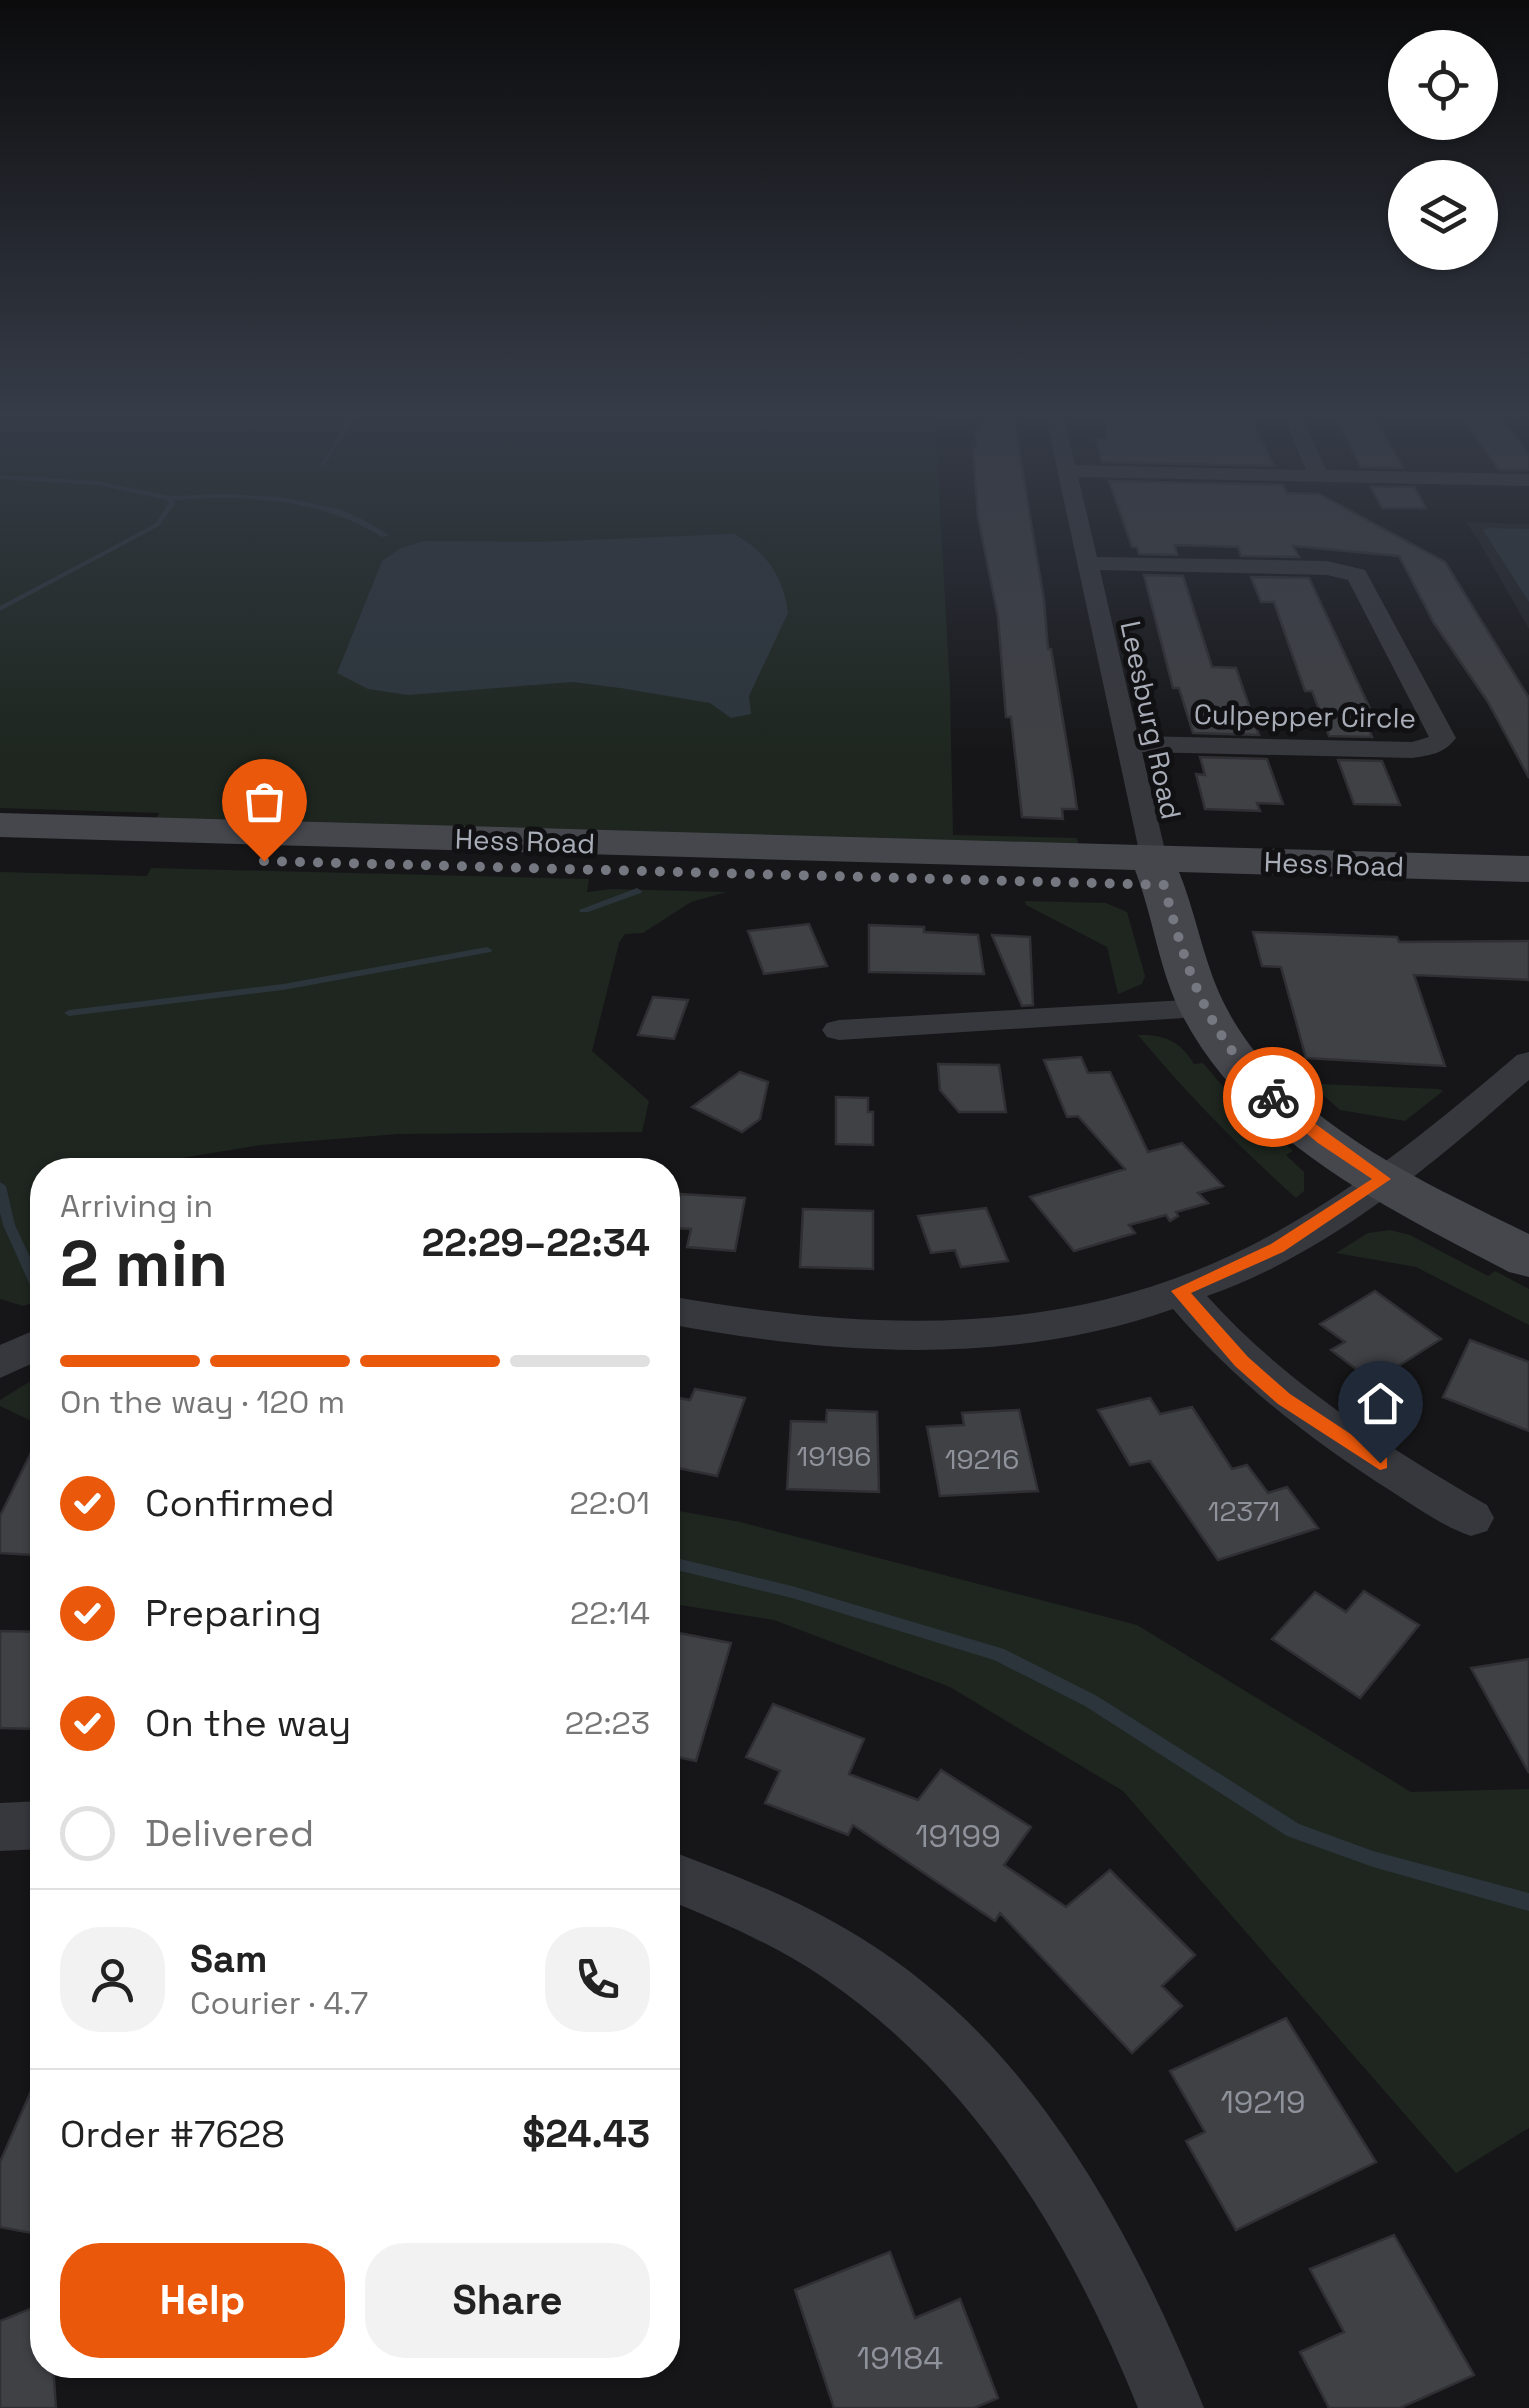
<!DOCTYPE html>
<html lang="en">
<head>
<meta charset="utf-8">
<style>
  :root { --surface:#fff; --page:#f2f2f2; --text:#222; --muted:#767676; --line:#e0e0e0; --accent:#ea580c }
  body { margin:0; font-family:"Space Grotesk",sans-serif; background:var(--page); color:var(--text); height:100vh; display:flex; flex-direction:column; font-size:38px; white-space:nowrap }
  * { box-sizing:border-box; margin:0 }
  p { font-size:32px; color:var(--muted) }
  .icon { flex:none; width:55px; height:55px; fill:none; stroke:currentColor; stroke-width:2; stroke-linecap:round; stroke-linejoin:round }
  .map { position:relative; flex:1; overflow:hidden }
  .panel { position:absolute; left:30px; top:1158px; width:650px; height:1220px; display:flex; flex-direction:column; background:var(--surface); border-radius:40px; box-shadow:0 2px 8px #0004 }
  .panel>* { flex:none }
  .controls { position:absolute; left:1388px; top:30px; display:grid; gap:20px }
  .controls a { display:grid; place-items:center; width:110px; height:110px; border-radius:50%; background:var(--surface); box-shadow:0 2px 8px #0004; font-size:50px }
  .pin { position:absolute; display:grid; place-items:center; width:85px; height:85px; color:#fff; margin:-102px -42px; border-radius:50% 50% 50% 0; rotate:-45deg; box-shadow:0 0 10px #0007 }
  .pin .icon { rotate:45deg }
  .courier { position:absolute; display:grid; place-items:center; width:100px; height:100px; margin:-50px; border:8px solid #ea580c; border-radius:50%; background:#fff; color:#222; box-shadow:0 2px 12px #0007 }
  .headline em { font-style:normal; font-weight:700 }
  .headline div { display:flex; flex-direction:column-reverse }
  .headline { display:flex; align-items:center; justify-content:space-between; height:170px; padding:0 30px }
  h1 { font-size:65px; font-weight:700; line-height:75px }
  .bar { display:grid; grid-template-columns:repeat(4,1fr); gap:15px 10px; align-content:center; height:120px; padding:0 30px }
  .bar i { height:12px; border-radius:8px; background:var(--line) }
  .bar .active { background:var(--accent) }
  .bar p { grid-column:span 4 }
  .line { display:flex; align-items:center; gap:25px; padding:0 30px; border-top:2px solid var(--line) }
  .line div { flex:1 }
  .round { display:grid; place-items:center; flex:none; width:105px; height:105px; border-radius:40px; background:var(--page) }
  ol { padding:0 30px; list-style:none }
  li { display:flex; align-items:center; gap:30px; height:110px }
  li p { margin-inline-start:auto }
  li .icon { padding:10px; border-radius:50%; background:var(--accent); color:#fff; stroke-width:4 }
  li:last-child { color:var(--muted) }
  li i { width:55px; height:55px; border:5px solid var(--line); border-radius:50% }
  .button { display:flex; gap:20px; margin-top:auto; padding:20px 30px }
  .button a { flex:1; height:115px; border-radius:40px; background:var(--accent); color:#fff; font-size:40px; font-weight:700; line-height:115px; text-align:center }
  .button a+a { background:var(--page); color:var(--text) }
  .map>svg:first-child { display:block }
  .built { fill:#222225 }
  .green { fill:#1e261f }
  .water { fill:#2c353c }
  .lines { fill:none; stroke-linecap:round; stroke-linejoin:round }
  .stream { fill:#2c353c; fill-rule:evenodd }
  .building { fill:#404145; stroke:#303034; stroke-width:2.5 }
  .street { fill:#37383d; fill-rule:evenodd }
  .secondary { fill:#45474d; fill-rule:evenodd }
  .route { fill:#ea580c }
  .done { stroke:#757880; stroke-width:10; stroke-dasharray:0 18 }
  .labels { text-anchor:middle; stroke-width:10; stroke-linejoin:round; paint-order:stroke }
  .far-street-label { font-size:28px; fill:#a8adb8; stroke:#111113 }
  .number-label { font-size:28px; fill:#8e929b }
  .near-number-label { font-size:32px; fill:#8e929b }
</style>
</head>
<body>
<div class="map">
<svg width="1529" height="2408" viewBox="0 0 1529 2408">
  <rect width="100%" height="100%" fill="#161618"/>
  <path class="built" d="M1466,522L1529,524V629L1478,540Z"/>
  <path class="green" d="M0,417H935L950,689L953,835L1077,838L1079,848L156,820L159,813L0,808Z
    M151,868L589,879L587,892L611,889L727,892L691,902L643,933L625,934L619,943L592,1051L649,1101L642,1132L398,1134L260,1145L109,1170H42V1300L23,1306L0,1299V872L147,876Z
    M1025,901L1106,903L1127,912L1145,976L1142,984L1118,994L1107,947L1026,905Z
    M1138,1035C1163,1034 1181,1041 1194,1064L1203,1063L1232,1097L1293,1151L1286,1155L1304,1172V1191L1296,1198C1238,1146 1187,1094 1138,1035Z
    M1320,1084L1439,1089L1443,1091L1405,1121L1340,1110L1316,1089Z
    M1390,1230L1410,1235L1488,1276L1495,1271L1529,1289V1325L1416,1267L1336,1253L1368,1233Z
    M42,1374V1426L0,1406V1400Z
    M668,1509L740,1522L1137,1625L1411,1792L1529,1789V2128L1456,2173L1123,1791L950,1687L774,1620L668,1603Z"/>
  <path class="water" d="M1491,528L1529,529V602L1483,530Z
    M734,534C766,551 784,577 788,613L749,696L751,714L731,718L710,703L620,688L573,682L408,695L368,689L337,673L382,561L399,549L424,541L539,542Z"/>
  <g class="lines">
    <path class="stream" d="M350,417H356L324,466H320Z
      M0,475L98,481L169,496L224,494L281,497L339,509L364,520L389,535L382,537C316,497 248,495 173,500L175,503L159,526L0,611V606L155,524L169,503L167,500L98,485L0,479Z
      M637,888L642,891L641,893L588,912H580L579,910Z
      M487,947L492,950L491,952L283,990L69,1016L64,1013L69,1010L283,984Z
      M0,1182L6,1186L15,1225L42,1283V1300L37,1299L35,1296L3,1225L0,1213Z
      M668,1556L792,1586L1004,1649L1097,1696L1299,1824L1373,1851L1529,1893V1911L1373,1867L1287,1836L1085,1706L994,1660L792,1598L668,1568Z"/>
  </g>
  <path class="building" d="M1105,417H1250L1274,466L1102,462L1096,439H1107Z
    M1336,417H1374L1403,468L1361,467Z
    M1462,417H1501L1529,455V470H1499Z
    M980,421H1014L1044,600L1048,649H1051L1073,780L1077,809H1062L1063,819L1022,817L1011,717H1006L998,617L978,517L973,447L977,448L974,431H982Z
    M1109,481L1283,485L1287,493L1319,494L1445,562L1529,698V778L1488,702L1434,623L1399,556L1293,546L1299,557L1241,556L1238,547L1175,545L1177,555L1139,554L1137,547H1132Z
    M1371,487H1414L1426,508H1382Z
    M1144,575L1183,576L1212,667L1236,668L1259,735L1193,733L1179,688H1173Z
    M1251,577L1309,578L1373,715H1363L1372,737L1329,736L1312,691H1305L1274,602H1261Z
    M1200,757L1267,759L1283,804L1257,803L1260,811L1205,809L1196,774L1205,775Z
    M1338,760L1382,761L1400,805L1354,804Z
    M809,924L827,966L764,974L748,931Z
    M869,925L924,927V932L978,935L984,974L869,972Z
    M1253,932L1397,937L1399,942L1529,941V980L1414,975L1445,1066L1306,1058L1281,967L1262,966Z
    M992,935L1030,937L1033,1005L1022,1006Z
    M653,997L688,1000L674,1039L638,1035Z
    M1081,1057L1088,1073L1110,1072L1148,1152L1182,1143L1223,1186L1198,1193L1208,1203L1176,1212L1178,1216L1170,1221L1166,1215L1129,1225L1135,1233L1074,1251L1030,1197L1125,1169L1078,1116L1067,1117L1044,1060Z
    M938,1064L999,1065L1006,1112H959L940,1090Z
    M740,1072L768,1082L760,1119L742,1132L692,1107Z
    M836,1097L868,1098V1112H873V1145L836,1144Z
    M680,1194L745,1198L735,1251L687,1247L691,1229L672,1228Z
    M986,1208L1008,1261L961,1267L955,1250L931,1253L918,1216Z
    M803,1209L873,1211V1269L800,1267Z
    M1375,1291L1441,1339L1373,1382L1331,1350L1345,1342L1320,1324Z
    M1470,1340L1529,1362V1431L1443,1397Z
    M695,1389L745,1398L717,1476L668,1466V1396L690,1400Z
    M1150,1398L1160,1414L1192,1407L1232,1469L1247,1465L1268,1493L1287,1487L1318,1528L1218,1560L1150,1461L1130,1465L1098,1410Z
    M827,1410L877,1412L879,1492L787,1489L791,1421L826,1422Z
    M1019,1410L1038,1491L940,1496L927,1427L964,1425L962,1413Z
    M42,1430V1535L34,1555L0,1553V1516Z
    M1364,1591L1419,1625L1360,1698L1272,1639L1315,1592L1346,1612Z
    M0,1631L42,1632V1729L0,1728Z
    M668,1631L731,1643L696,1761L668,1755Z
    M1529,1659V1773L1471,1668Z
    M773,1704L864,1739L849,1774L918,1800L941,1770L1031,1827L1004,1865L1066,1907L1110,1870L1195,1955L1162,1986L1182,2006L1132,2053L1000,1913L995,1921L853,1825L848,1835L765,1803L780,1771L746,1757Z
    M1286,2018L1376,2162L1236,2230L1186,2141L1205,2132L1170,2071Z
    M42,2066V2235L0,2227V2162Z
    M1394,2235L1474,2375L1400,2408H1329L1300,2352L1344,2332L1310,2269Z
    M890,2252L915,2318L960,2299L998,2398L974,2408H834L795,2290Z
    M42,2304V2365H53L56,2408H0V2321Z"/>
  <g class="lines">
    <path class="street" d="M1046,417H1064L1075,465L1306,470L1284,417H1302L1326,470L1529,474V486L1078,477L1097,557L1327,561L1365,570L1456,738C1444,754 1431,755 1412,758L1142,752L1167,859L1162,865H1142ZM1100,570L1327,575L1348,580L1429,737L1412,742L1138,736Z
      M1203,999L1215,1002L1219,1009L1215,1016L839,1040L827,1037L822,1030L827,1023L839,1020Z
      M1529,1052V1080C1433,1164 1330,1253 1207,1296C1287,1385 1385,1445 1487,1505L1494,1518L1487,1531L1471,1536C1442,1526 1416,1507 1391,1491C1309,1439 1236,1382 1173,1309C1009,1367 835,1355 668,1324V1296C881,1333 1085,1341 1280,1230C1366,1182 1442,1119 1517,1055Z
      M42,1327V1359L0,1378V1345Z
      M42,1801V1849L0,1851V1803Z
      M668,1850C735,1875 800,1900 861,1938C1033,2044 1130,2227 1204,2408H1138C1070,2240 976,2082 824,1978C775,1945 722,1922 668,1900Z"/>
    <path class="secondary" d="M0,813L1529,856V882L1179,872C1197,916 1204,966 1227,1009C1286,1121 1421,1181 1529,1234V1277L1509,1272C1386,1207 1244,1140 1179,1009C1158,965 1153,916 1135,870L0,837Z"/>
  </g>
  <linearGradient id="sky" x2="0" y2="1"><stop stop-color="#0c0c0d"/><stop offset="0.55" stop-color="#363c48"/><stop offset="1" stop-color="#363c48" stop-opacity="0"/></linearGradient>
  <rect width="1529" height="754" fill="url(#sky)"/>
  <path class="route" d="M1273,1093L1391,1179L1283,1252L1191,1293L1248,1357L1290,1394L1387,1458V1468L1380,1470L1278,1404L1235,1366L1171,1291L1271,1244L1372,1179L1318,1143L1268,1101L1266,1097Z"/>
  <g class="lines">
    <path class="done" d="M264,861L1164,885C1187,973 1206,1033 1273,1097"/>
  </g>
  <g class="labels">
    <g class="far-street-label">
      <text transform="translate(1305 716) rotate(1)" y="10">Culpepper Circle</text>
      <text transform="translate(1151 720) rotate(78)" y="10">Leesburg Road</text>
      <text transform="translate(525 841) rotate(2)" y="10">Hess Road</text>
      <text transform="translate(1334 864) rotate(2)" y="10">Hess Road</text>
    </g>
    <g class="number-label">
      <text x="834" y="1466">19196</text>
      <text x="982" y="1469">19216</text>
      <text x="1244" y="1521">12371</text>
    </g>
    <g class="near-number-label">
      <text x="958" y="1847">19199</text>
      <text x="1263" y="2113">19219</text>
      <text x="900" y="2369">19184</text>
    </g>
  </g>
</svg>
<div class="controls">
<a><svg class="icon" aria-label="locate" viewBox="0 0 24 24"><circle cx="12" cy="12" r="6"/><path d="M12 2v4M12 18v4M2 12h4M18 12h4"/></svg></a>
<a><svg class="icon" aria-label="layers" viewBox="0 0 24 24"><path d="M12 4l9 5-9 5-9-5zM3 14l9 5 9-5"/></svg></a>
</div>
<div class="pin" style="left:264px;top:861px;background:#ea580c"><svg class="icon" aria-label="bag" viewBox="0 0 24 24"><path d="M5 8h14l-1 12H6zM9 8a3 3 0 0 1 6 0"/></svg></div>
<div class="pin" style="left:1380px;top:1463px;background:#1f2937"><svg class="icon" aria-label="home" viewBox="0 0 24 24"><path d="M3 11l9-7 9 7M6 9v11h12V9"/></svg></div>
<div class="courier" style="left:1273px;top:1097px"><svg class="icon" aria-label="bike" viewBox="0 0 24 24"><circle cx="6" cy="16" r="4"/><circle cx="18" cy="16" r="4"/><path d="M6 16l4-8h5l3 8M10 8l3 8H6M13 5h3"/></svg></div>
<section class="panel">
<div class="headline"><div><h1>2 min</h1><p>Arriving in</p></div><em>22:29–22:34</em></div>
<div class="bar"><i class="active"></i><i class="active"></i><i class="active"></i><i></i><p>On the way · 120 m</p></div>
<ol>
<li><svg class="icon" aria-label="check" viewBox="0 0 24 24"><path d="M5 12l5 5 9-10"/></svg>Confirmed<p>22:01</p></li>
<li><svg class="icon" aria-label="check" viewBox="0 0 24 24"><path d="M5 12l5 5 9-10"/></svg>Preparing<p>22:14</p></li>
<li><svg class="icon" aria-label="check" viewBox="0 0 24 24"><path d="M5 12l5 5 9-10"/></svg>On the way<p>22:23</p></li>
<li><i></i>Delivered</li>
</ol>
<div class="line" style="height:180px"><a class="round"><svg class="icon" aria-label="person" viewBox="0 0 24 24"><circle cx="12" cy="8" r="4"/><path d="M4 21q1-7 8-7t8 7"/></svg></a><div><b>Sam</b><p>Courier · 4.7</p></div><a class="round"><svg class="icon" aria-label="phone" viewBox="0 0 24 24"><path d="M5 4h4l2 5-3 2q2 4 5 5l2-3 5 2v4C11 20 4 13 5 4z"/></svg></a></div>
<div class="line" style="height:130px"><div>Order #7628</div><b>$24.43</b></div>
<div class="button"><a>Help</a><a>Share</a></div>
</section>
</div>
</body>
</html>
